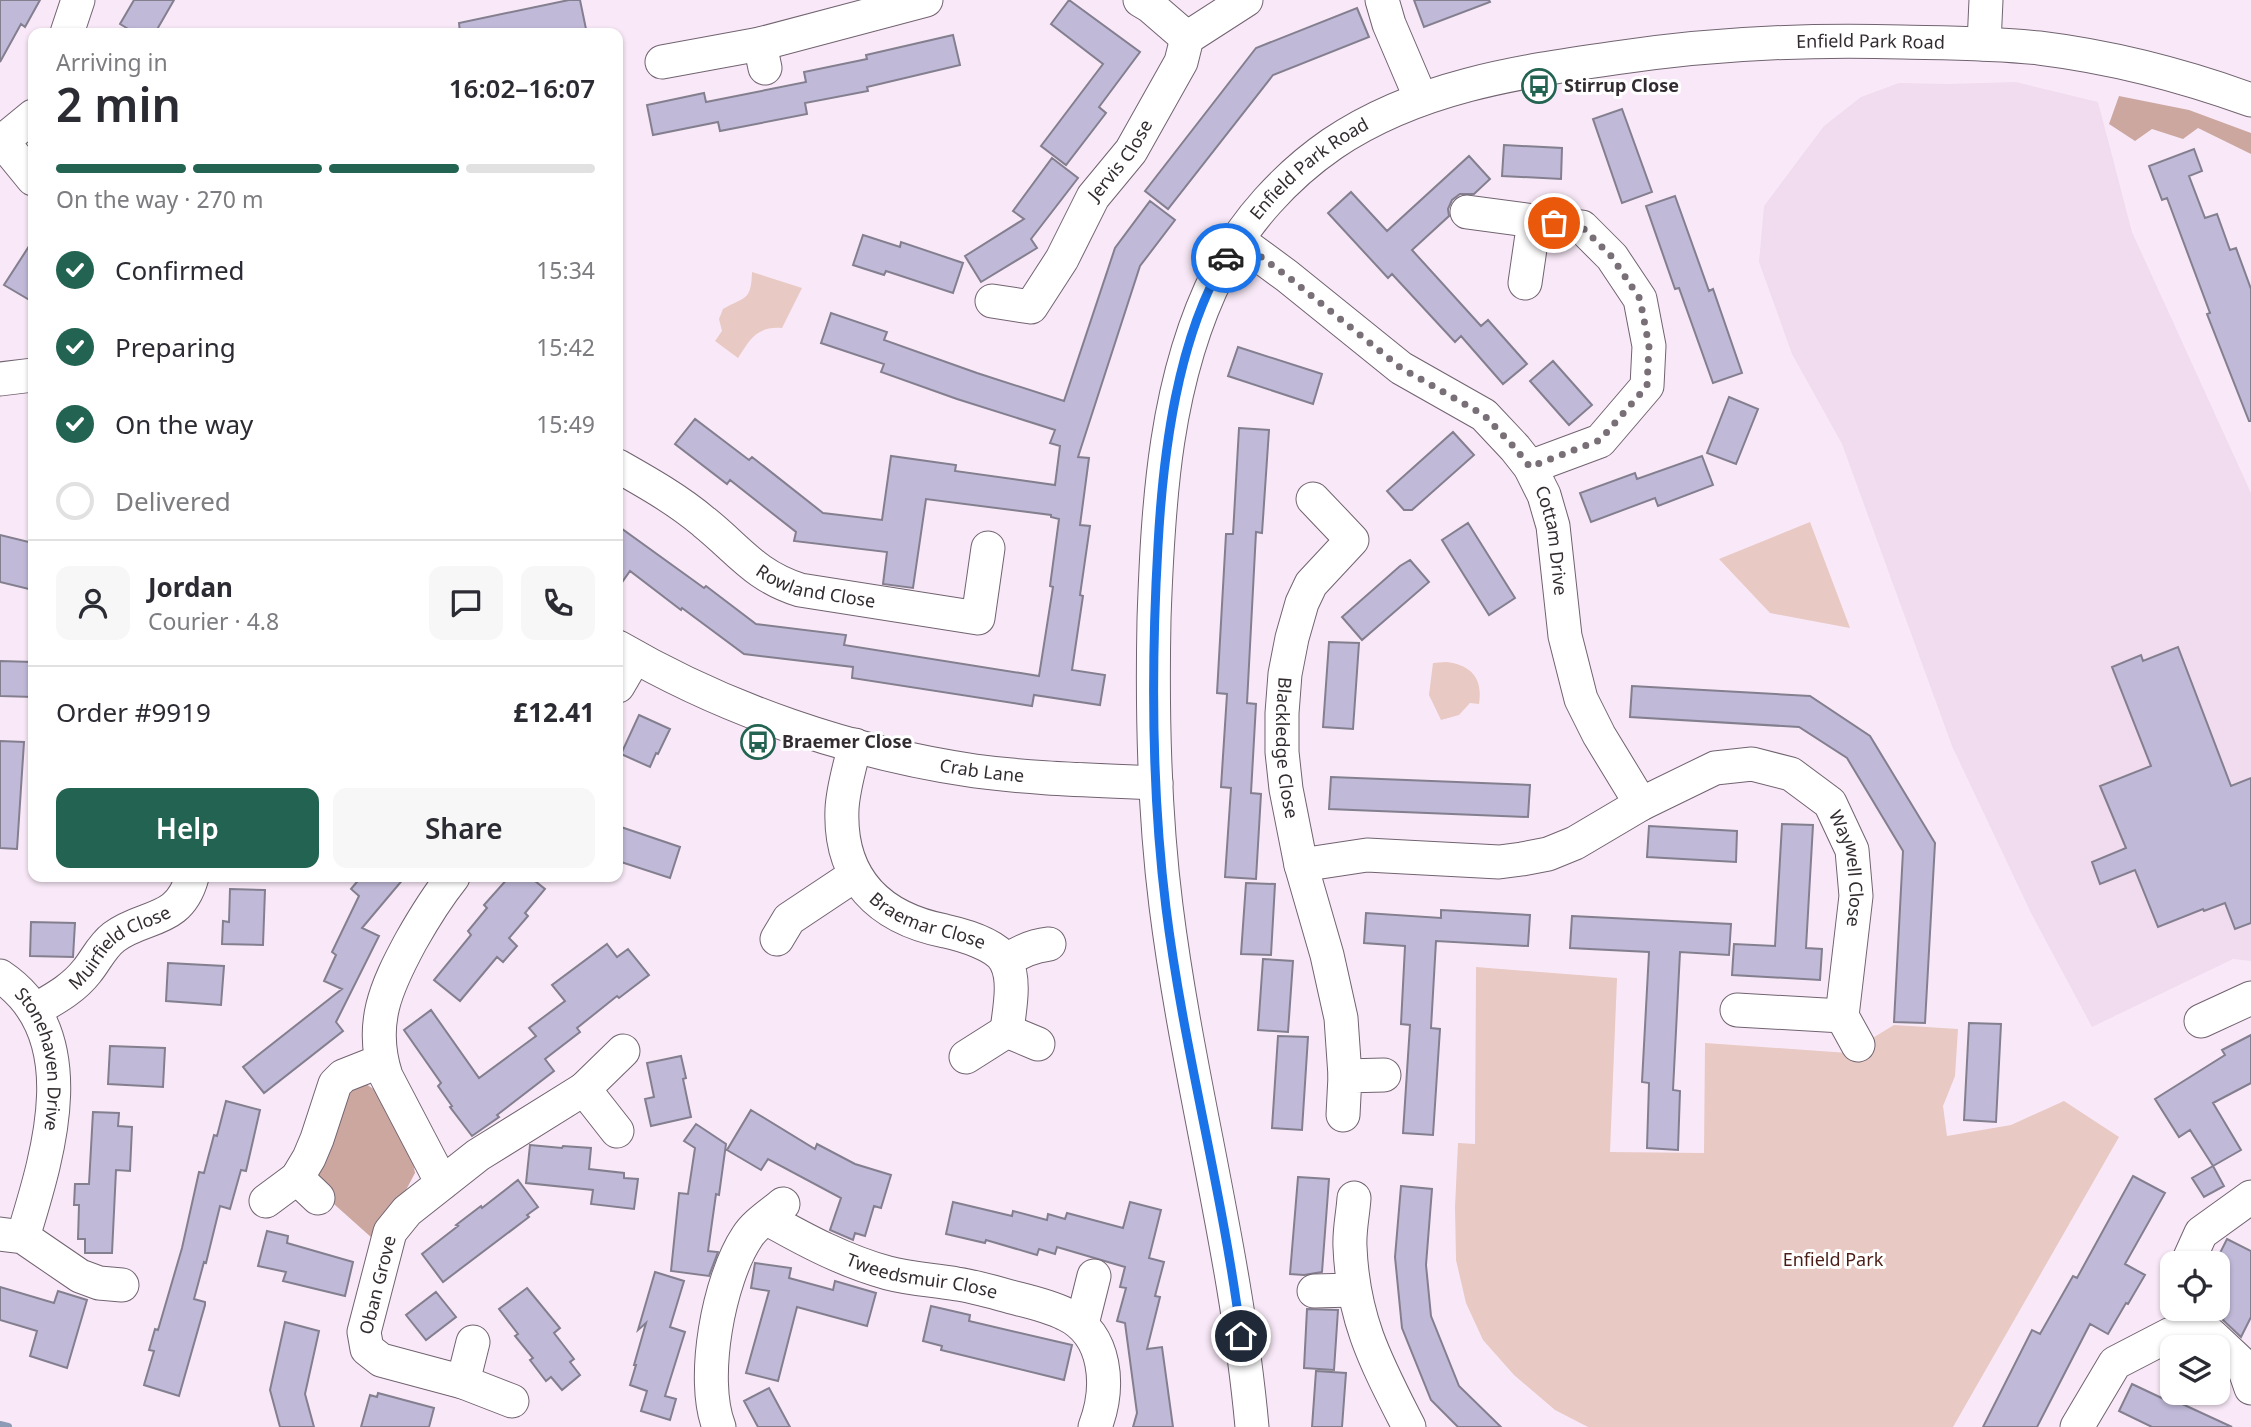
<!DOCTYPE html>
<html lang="en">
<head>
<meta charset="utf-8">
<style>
  :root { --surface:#fff; --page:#f7f7f7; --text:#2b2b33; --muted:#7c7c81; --line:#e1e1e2; --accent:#236351 }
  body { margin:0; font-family:"Noto Sans",sans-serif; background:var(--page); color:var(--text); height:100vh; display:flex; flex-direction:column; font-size:26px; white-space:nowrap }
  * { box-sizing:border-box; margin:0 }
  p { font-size:23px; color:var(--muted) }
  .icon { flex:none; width:38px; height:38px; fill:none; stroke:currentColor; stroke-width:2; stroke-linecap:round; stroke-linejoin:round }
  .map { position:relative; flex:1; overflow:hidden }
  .side { position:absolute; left:28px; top:28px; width:595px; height:854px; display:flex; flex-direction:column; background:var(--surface); border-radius:14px; box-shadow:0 2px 5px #0004 }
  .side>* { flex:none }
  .controls { position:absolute; left:2160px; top:1251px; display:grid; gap:14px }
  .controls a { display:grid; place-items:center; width:70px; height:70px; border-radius:14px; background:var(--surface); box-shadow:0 2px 5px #0004; font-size:35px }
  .pin { position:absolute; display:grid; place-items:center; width:60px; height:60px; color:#fff; margin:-30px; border:4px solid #fff; border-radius:50%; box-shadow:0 2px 7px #0007 }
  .courier { position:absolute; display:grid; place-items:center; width:70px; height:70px; margin:-35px; border:5px solid #1a73e8; border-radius:50%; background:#fff; color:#222; box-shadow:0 2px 9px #0007 }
  .summary em { font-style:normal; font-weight:600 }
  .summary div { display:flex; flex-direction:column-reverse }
  .summary { display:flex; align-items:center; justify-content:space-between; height:119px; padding:0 28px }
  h1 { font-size:46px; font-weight:600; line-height:52px }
  .bar { display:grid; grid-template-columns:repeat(4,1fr); gap:10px 7px; align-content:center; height:84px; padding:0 28px }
  .bar i { height:9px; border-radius:5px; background:var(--line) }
  .bar .active { background:var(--accent) }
  .bar p { grid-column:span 4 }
  .line { display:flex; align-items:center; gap:18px; padding:0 28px; border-top:2px solid var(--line) }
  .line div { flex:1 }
  .round { display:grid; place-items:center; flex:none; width:74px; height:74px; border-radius:14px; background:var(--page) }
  ol { padding:0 28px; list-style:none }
  li { display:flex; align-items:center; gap:21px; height:77px }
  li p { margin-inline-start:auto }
  li .icon { padding:7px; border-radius:50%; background:var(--accent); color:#fff; stroke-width:4 }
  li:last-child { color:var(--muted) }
  li i { width:38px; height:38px; border:4px solid var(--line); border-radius:50% }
  .button { display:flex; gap:14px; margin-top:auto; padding:14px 28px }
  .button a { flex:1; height:80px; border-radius:14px; background:var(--accent); color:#fff; font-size:28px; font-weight:600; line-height:80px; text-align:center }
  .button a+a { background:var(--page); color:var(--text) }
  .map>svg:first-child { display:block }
  .built { fill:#f1dbef }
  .green { fill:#e8c9c3 }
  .forest { fill:#cba7a0 }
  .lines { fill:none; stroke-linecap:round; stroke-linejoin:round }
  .stream { stroke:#8c9ab5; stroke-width:8 }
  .building { fill:#c1b9d8; stroke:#837f8f; stroke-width:2 }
  .minor-casing { stroke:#716370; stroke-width:35 }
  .minor { stroke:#fff; stroke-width:33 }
  .done { stroke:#786f77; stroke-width:7; stroke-dasharray:0 12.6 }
  .route { stroke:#1a73e8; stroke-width:9 }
  .labels { text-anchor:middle; stroke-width:6; stroke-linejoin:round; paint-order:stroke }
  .street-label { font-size:18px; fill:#332d32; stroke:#fff }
  .poi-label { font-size:18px; font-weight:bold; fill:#332d32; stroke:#fff; text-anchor:start }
  .park-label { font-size:18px; fill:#4b1c15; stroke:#fff }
</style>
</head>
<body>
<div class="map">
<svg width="2251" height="1427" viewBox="0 0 2251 1427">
  <rect width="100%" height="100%" fill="#f9e9f8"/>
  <path class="built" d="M2016,82L2098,102L2132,232L2251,493V961L2233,959L2092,1027L2032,915L1952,746L1842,444L1792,354L1759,262L1764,206L1824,126L1861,97L1899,83L1948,84Z"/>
  <path class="green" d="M752,272L802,288L782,328C757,326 750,339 738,358L715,341L722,331L719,319L723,309C746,296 751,301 752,272Z
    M1810,522L1850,628L1770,613L1719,559Z
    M1446,662C1472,665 1483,679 1479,704L1470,703L1459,715L1441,720L1429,695L1433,663Z
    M1476,967L1617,978L1610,1152L1704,1153L1705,1043L1848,1053L1894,1025L1958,1029L1955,1076L1943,1106L1947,1136L2011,1125L2064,1101L2119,1137L1953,1427H1588L1555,1410L1514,1375L1483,1340L1466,1303L1456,1260L1455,1207L1458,1143L1475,1144Z"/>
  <path class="forest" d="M2119,96L2189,110L2251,133V154L2198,128L2183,139L2152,129L2135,141L2109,124Z
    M366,1084L375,1090L413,1162L415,1173L406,1190L391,1206L372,1238L316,1188L314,1162L343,1094Z"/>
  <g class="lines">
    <path class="stream" d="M0,1425L8,1427"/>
  </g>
  <path class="building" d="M0,0H40L25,27L21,24L0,62Z
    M134,0H174L155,33H135L120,24Z
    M569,0H580L586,29L565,33H460L459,23Z
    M1069,0L1140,52L1099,107L1106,113L1066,165L1041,146L1103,64L1051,24Z
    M1414,0H1489L1490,2L1424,27Z
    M1357,8L1369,37L1273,75L1168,209L1145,191L1256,48Z
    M953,35L960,65L867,87L868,91L805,103L807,114L720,131L718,122L653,135L647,105L704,93L706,102L806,82L804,72L867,59L866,55Z
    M1622,109L1652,192L1622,203L1593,119Z
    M1504,145L1562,148L1561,179L1502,176Z
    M2194,149L2202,171L2189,176L2205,218L2217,214L2230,250L2236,248L2251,289V421H2249L2207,314L2210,313L2167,198L2162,200L2149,166Z
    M1469,156L1490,179L1474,194H1460L1452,200L1448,209L1449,216L1412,250L1481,326L1488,320L1527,364L1503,384L1461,336L1455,342L1392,274L1388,278L1328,213L1351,192L1387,231Z
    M1052,158L1078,178L1031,239L1037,248L981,282L965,256L1024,219L1013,211Z
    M1675,196L1709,291L1713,289L1742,373L1713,383L1679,288L1675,289L1646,206Z
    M1150,201L1175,220L1140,266L1078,457L1089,458L1080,525L1090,526L1080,595L1083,596L1072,670L1105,675L1100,705L1034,695L1032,706L852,678L853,667L744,654L682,608L681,610L630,571L618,588V526L704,588L706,586L756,624L846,635L844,645L1039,676L1053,587L1050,586L1059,519L1051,517V515L926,499L913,588L883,584L887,552L794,541L796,532L730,480L727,484L675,444L695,419L749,460L752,457L823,513L882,520L891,456L956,465L955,471L1055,485L1060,446L1050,443L1055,430L957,399L881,372L884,364L821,343L831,313L887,332L884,340L977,373L1064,401L1115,248Z
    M863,235L900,247L901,242L963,263L953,293L886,271L884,275L853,265Z
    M33,240V302L4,285Z
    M1238,347L1322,374L1313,404L1228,376Z
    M1553,361L1592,405L1569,425L1530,381Z
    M1729,397L1758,409L1736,464L1707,453Z
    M1239,428L1269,430L1262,533L1256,532L1247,703L1256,704L1251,793L1261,794L1256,879L1225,877L1231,788L1221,787L1227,694L1217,693L1226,534H1233Z
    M1453,432L1474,455L1412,510H1404L1387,491Z
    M1702,456L1713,485L1658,506L1655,498L1591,522L1580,493L1635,473L1637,479Z
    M1468,523L1515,598L1489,615L1442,540Z
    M0,535L33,543V590L0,582Z
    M1410,560L1429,582L1362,640L1342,617L1400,566Z
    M1329,642L1359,643L1353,729L1323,727Z
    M2178,647L2231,786L2251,778V923L2235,929L2225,903L2204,911L2203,909L2158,927L2135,870L2100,884L2092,862L2126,848L2100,786L2151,766L2112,667L2141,655L2143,661Z
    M0,661L33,662V697L0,696Z
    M1632,686L1810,696L1870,736L1935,843L1925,1023L1894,1022L1903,851L1847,758L1799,727L1630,717Z
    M639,715L670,729L658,754L656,753L650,767L621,754Z
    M0,741L24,742L17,849L0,848Z
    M1331,777L1530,785L1528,817L1329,809Z
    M1782,824L1813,825L1806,948L1822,949L1820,980L1732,975L1734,944L1775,946Z
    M618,826L680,847L670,878L618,861Z
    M1649,826L1737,831L1736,862L1647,857Z
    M361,877H405L362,928L379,936L336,1022L343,1031L264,1093L243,1067L342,989L324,981L336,955L332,952L359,896L351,889Z
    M509,877H530L545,889L525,913L528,916L509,938L517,946L503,962L497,957L460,1001L434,980L471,935L468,931L487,908L484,905Z
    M1246,883L1275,884L1271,955L1241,954Z
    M230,889L265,890L263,945L222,944L223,921L229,922Z
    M1441,910L1530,915L1528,946L1436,941L1431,1028L1440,1029L1433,1135L1403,1133L1410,1025L1401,1024L1405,946L1364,943L1366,913L1441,918Z
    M1572,916L1731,924L1729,955L1680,952L1673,1090L1680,1091L1678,1150L1647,1148L1649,1083L1642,1082L1649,952L1570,948Z
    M31,922L75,923L73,957L30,956Z
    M607,944L617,957L628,949L649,975L619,998L617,996L577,1028L580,1032L545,1059L554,1071L497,1115L499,1117L472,1136L450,1107L452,1106L438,1086L441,1083L404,1030L431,1010L479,1078L536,1036L529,1028L565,1001L552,985Z
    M1263,959L1293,961L1288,1032L1258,1030Z
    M168,963L224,966L221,1005L166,1001Z
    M1969,1023L2001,1024L1996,1122L1964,1120Z
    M2251,1035V1083L2213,1103L2241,1150L2213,1166L2190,1130L2179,1137L2155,1099L2225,1055L2222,1050Z
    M1278,1036L1308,1037L1302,1130L1272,1128Z
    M110,1046L165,1048L163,1087L108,1084Z
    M681,1056L686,1078L683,1079L691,1117L651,1126L645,1099L654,1097L647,1063Z
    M226,1101L260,1110L246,1171L241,1170L230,1209L220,1206L206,1263L204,1262L194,1299L205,1302V1305L179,1396L144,1385L154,1351L149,1350L155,1329L158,1330L182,1248L199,1172L204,1173L214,1135L217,1136Z
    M751,1110L815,1149L817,1144L855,1164L891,1175L881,1208L874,1206L865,1236L855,1233L853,1240L830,1230L841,1198L768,1159L761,1170L727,1150Z
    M93,1112L119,1113L118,1126L132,1127L130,1171L116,1170L112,1253H85V1239H78L79,1205H74L75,1184H89Z
    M696,1124L726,1144L719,1195L716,1194L708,1251L718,1252L709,1276L671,1271L679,1193L688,1194L695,1148L684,1141Z
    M530,1145L562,1148L563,1146L591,1148L589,1169L624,1173V1178L638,1179L634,1209L591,1204L593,1190L526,1183Z
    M2213,1166L2224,1186L2204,1197L2192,1178Z
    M2133,1176L2165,1193L2125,1264L2145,1275L2128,1304L2126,1303L2108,1334L2090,1324L2037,1427H1983L2032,1330L2040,1334L2073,1276L2077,1278Z
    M1298,1177L1329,1179L1322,1272L1304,1275L1290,1274Z
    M518,1180L538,1207L527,1215L529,1217L443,1282L422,1254L458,1226L456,1225L481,1206L482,1208Z
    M1401,1186L1432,1189L1426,1265L1431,1316L1459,1386L1501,1427H1458L1431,1400L1402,1328L1395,1257Z
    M953,1202L1012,1216L1013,1211L1047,1220L1048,1214L1065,1219L1067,1213L1123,1228L1130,1202L1161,1210L1149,1258L1164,1262L1155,1296L1160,1297L1147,1349L1162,1347L1173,1427H1133L1137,1413L1125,1323L1117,1321L1126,1288L1120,1287L1125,1267L1057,1247L1055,1254L1039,1249L1037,1255L986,1240L985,1243L946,1234Z
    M267,1231L288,1236L287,1243L353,1262L345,1296L283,1281L286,1272L258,1266Z
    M2227,1239L2251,1251V1317L2241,1337L2223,1320L2225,1315L2217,1311V1259Z
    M755,1263L791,1268L789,1278L833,1290L835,1281L876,1293L867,1326L797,1307L778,1381L746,1373L769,1291L751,1288Z
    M655,1272L684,1281L670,1327L685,1332L665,1396L676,1399L670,1420L641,1411L647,1391L630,1385L636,1365H634L646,1323L638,1330Z
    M0,1287L54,1303L58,1291L87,1300L67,1368L30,1356L37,1331L0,1320Z
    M527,1288L560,1328L554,1333L574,1359L570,1362L580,1375L562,1390L551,1377L546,1381L530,1360L533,1358L515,1336L518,1334L499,1309Z
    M436,1292L456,1317L426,1340L406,1315Z
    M931,1306L970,1315L969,1321L1072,1345L1064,1380L941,1350L942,1346L923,1341Z
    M1307,1309L1338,1310L1334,1370L1304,1368Z
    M285,1322L319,1331L305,1394L314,1427H280L270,1390Z
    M1316,1371L1346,1373L1342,1427H1312Z
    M2132,1384L2166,1400L2167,1397L2232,1427H2152L2119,1411Z
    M769,1388L790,1427H758L744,1401Z
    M378,1393L434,1408L429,1427H361L370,1395L377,1397Z"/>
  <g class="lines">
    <g class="minor-casing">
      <g id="minor">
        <path d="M1140,0L1150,6L1187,38"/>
        <path d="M1382,0L1389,24L1421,99"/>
        <path d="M67,33L78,0"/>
        <path d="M760,44L926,0"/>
        <path d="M1984,44L1986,0"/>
        <path d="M662,62L760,44L765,68"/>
        <path d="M2,141L33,179"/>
        <path d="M0,143L33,116"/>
        <path d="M1467,212L1534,221L1525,283"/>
        <path id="s1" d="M1238,240L1287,276L1401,368L1484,415L1515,448L1530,467L1544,495L1553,526L1565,636L1581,699L1599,735L1641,804"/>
        <path id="s2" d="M992,301L1031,307L1062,259L1093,197L1131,151L1181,62L1187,38L1246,0"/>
        <path d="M0,379L33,375"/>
        <path id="s3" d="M618,466C648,483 678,500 704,522C739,550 755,576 800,590L978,618L988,548"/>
        <path d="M1530,467L1600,441L1647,386L1649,346L1640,299L1612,257L1582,227L1534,221"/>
        <path id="s4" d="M1313,499L1352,540L1311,584L1302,603L1292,638L1285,674L1282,713V752L1286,789L1301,865L1327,955L1341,1018L1345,1076"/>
        <path id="s5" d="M618,647C726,710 851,753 975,771C1035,779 1096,780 1156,783"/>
        <path d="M618,686L635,657"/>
        <path id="s6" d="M855,745C850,766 843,788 842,809C839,878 879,918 945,931C963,935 998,945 1006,962C1016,981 1009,1011 1007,1031"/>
        <path id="s7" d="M1301,865L1367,855L1499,862L1522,859L1548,854L1575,843L1641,804L1715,768L1752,764L1791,774L1830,803L1852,850L1856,896L1842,1016"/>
        <path d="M777,939L789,919L855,875"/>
        <path d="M1006,961C1020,951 1032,946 1049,944"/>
        <path id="s8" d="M0,976C87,1034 48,1155 23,1237"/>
        <path id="s9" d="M35,1010C54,999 73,989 87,971C96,960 102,946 114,937C145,914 179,924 192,877"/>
        <path d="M1737,1010L1842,1016L1858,1045"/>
        <path d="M2201,1021L2251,998"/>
        <path d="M966,1057L1007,1031L1038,1044"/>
        <path d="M1343,1115L1345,1076L1384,1075"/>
        <path d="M617,1131L584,1089L623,1051"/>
        <path d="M297,1178L309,1158L317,1139L335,1084L343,1076L381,1061"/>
        <path d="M442,1183L386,1076C369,1024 386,987 411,941C424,918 437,897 453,877"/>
        <path d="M1354,1198C1353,1214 1349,1231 1350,1247C1353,1321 1377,1364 1409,1427"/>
        <path d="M266,1201L297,1178L318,1198"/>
        <path id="s10" d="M766,1218C805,1240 844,1261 888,1273C911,1279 933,1280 957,1284C978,1287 999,1294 1019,1299C1035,1303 1051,1307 1065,1314C1108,1334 1110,1388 1095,1427"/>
        <path d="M0,1234L23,1237L80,1276L99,1283L122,1285"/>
        <path d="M2187,1264L2201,1233L2251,1197"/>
        <path d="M1314,1291L1354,1290"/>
        <path d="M1082,1324L1094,1276"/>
        <path d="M473,1342L463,1382L512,1401"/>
        <path d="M463,1382L381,1360L367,1349L364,1332L390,1232L407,1211L478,1155L584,1089"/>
        <path d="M719,1427C700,1379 719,1279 747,1237C755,1224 771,1214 783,1204"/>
        <path id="s11" d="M1252,1427C1236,1250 1188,1081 1166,906C1154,811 1152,715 1154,619C1158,502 1165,378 1219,272C1243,222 1287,175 1332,144C1416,87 1517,72 1615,58C1710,44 1806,39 1902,42C1948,43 1994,43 2039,48C2112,57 2182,75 2251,100"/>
        <path d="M2077,1427L2115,1363L2171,1334L2211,1335L2243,1365L2251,1388"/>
      </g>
    </g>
    <use href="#minor" class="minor"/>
  </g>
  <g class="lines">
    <path class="done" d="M1226,258L1238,240L1287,276L1401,368L1484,415L1515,448L1530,467L1600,440L1647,386L1649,346L1640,299L1612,257L1582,227L1554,223"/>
    <path class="route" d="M1226,258C1177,337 1163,454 1158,545C1151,666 1151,787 1166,908C1184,1052 1223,1192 1241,1336"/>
  </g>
  <defs>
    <g id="bus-ring" transform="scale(1.75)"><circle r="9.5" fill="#fff" stroke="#236351" stroke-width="1.5"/><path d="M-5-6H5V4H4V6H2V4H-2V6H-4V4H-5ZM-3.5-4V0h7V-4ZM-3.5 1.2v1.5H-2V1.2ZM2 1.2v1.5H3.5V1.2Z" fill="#236351"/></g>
  </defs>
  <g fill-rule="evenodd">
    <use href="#bus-ring" x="1539" y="86"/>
    <use href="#bus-ring" x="758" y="742"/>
  </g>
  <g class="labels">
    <g class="street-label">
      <text dy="6" stroke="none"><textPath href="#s11" startOffset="1899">Enfield Park Road</textPath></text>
      <text dy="6" stroke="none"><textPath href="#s2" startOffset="212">Jervis Close</textPath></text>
      <text dy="6" stroke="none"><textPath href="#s11" startOffset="1311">Enfield Park Road</textPath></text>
      <text dy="6" stroke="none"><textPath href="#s1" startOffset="450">Cottam Drive</textPath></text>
      <text dy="6" stroke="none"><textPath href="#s3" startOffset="236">Rowland Close</textPath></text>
      <text dy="6" stroke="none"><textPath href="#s4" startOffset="285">Blackledge Close</textPath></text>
      <text dy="6" stroke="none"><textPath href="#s5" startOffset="387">Crab Lane</textPath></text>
      <text dy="6" stroke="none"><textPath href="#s7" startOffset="632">Waywell Close</textPath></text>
      <text dy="6" stroke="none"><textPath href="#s6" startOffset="222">Braemar Close</textPath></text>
      <text dy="6" stroke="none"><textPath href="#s9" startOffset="107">Muirfield Close</textPath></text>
      <text dy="6" stroke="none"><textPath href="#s8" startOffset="98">Stonehaven Drive</textPath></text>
      <text dy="6" stroke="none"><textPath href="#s10" startOffset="168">Tweedsmuir Close</textPath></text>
      <text transform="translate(378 1285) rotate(-76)" y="6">Oban Grove</text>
    </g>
    <g class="poi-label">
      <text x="1564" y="92">Stirrup Close</text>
      <text x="782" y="748">Braemer Close</text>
    </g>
    <g class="park-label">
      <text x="1833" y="1266">Enfield Park</text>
    </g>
  </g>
</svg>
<div class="controls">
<a><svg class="icon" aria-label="locate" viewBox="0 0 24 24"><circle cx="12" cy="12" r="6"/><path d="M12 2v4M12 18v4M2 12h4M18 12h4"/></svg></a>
<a><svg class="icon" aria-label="layers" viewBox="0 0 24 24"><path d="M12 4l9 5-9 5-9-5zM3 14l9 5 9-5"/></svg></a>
</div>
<div class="pin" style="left:1554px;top:223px;background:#ea580c"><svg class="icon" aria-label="bag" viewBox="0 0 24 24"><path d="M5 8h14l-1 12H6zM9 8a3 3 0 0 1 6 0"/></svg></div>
<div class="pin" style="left:1241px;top:1336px;background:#1f2937"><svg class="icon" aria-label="home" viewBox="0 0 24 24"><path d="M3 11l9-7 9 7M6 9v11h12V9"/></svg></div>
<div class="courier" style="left:1226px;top:258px"><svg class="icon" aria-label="car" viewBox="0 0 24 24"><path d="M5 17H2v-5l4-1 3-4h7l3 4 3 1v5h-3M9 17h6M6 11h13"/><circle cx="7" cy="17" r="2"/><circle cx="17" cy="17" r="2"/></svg></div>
<section class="side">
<div class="summary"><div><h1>2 min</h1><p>Arriving in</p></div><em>16:02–16:07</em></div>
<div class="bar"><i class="active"></i><i class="active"></i><i class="active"></i><i></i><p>On the way · 270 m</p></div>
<ol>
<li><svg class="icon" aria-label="check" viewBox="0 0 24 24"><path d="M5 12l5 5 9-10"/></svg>Confirmed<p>15:34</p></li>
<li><svg class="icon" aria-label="check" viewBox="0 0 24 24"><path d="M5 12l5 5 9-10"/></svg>Preparing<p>15:42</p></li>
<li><svg class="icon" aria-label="check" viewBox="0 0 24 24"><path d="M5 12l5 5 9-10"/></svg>On the way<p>15:49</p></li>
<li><i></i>Delivered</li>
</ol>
<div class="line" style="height:126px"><a class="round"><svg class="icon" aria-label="person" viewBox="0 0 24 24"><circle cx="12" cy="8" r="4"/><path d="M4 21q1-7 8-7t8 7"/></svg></a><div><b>Jordan</b><p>Courier · 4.8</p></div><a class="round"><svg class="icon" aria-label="chat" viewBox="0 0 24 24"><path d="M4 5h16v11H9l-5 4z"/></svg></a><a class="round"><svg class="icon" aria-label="phone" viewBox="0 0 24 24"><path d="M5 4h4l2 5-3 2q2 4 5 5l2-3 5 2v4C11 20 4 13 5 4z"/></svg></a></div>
<div class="line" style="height:91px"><div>Order #9919</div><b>£12.41</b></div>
<div class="button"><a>Help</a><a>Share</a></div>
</section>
</div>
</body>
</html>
